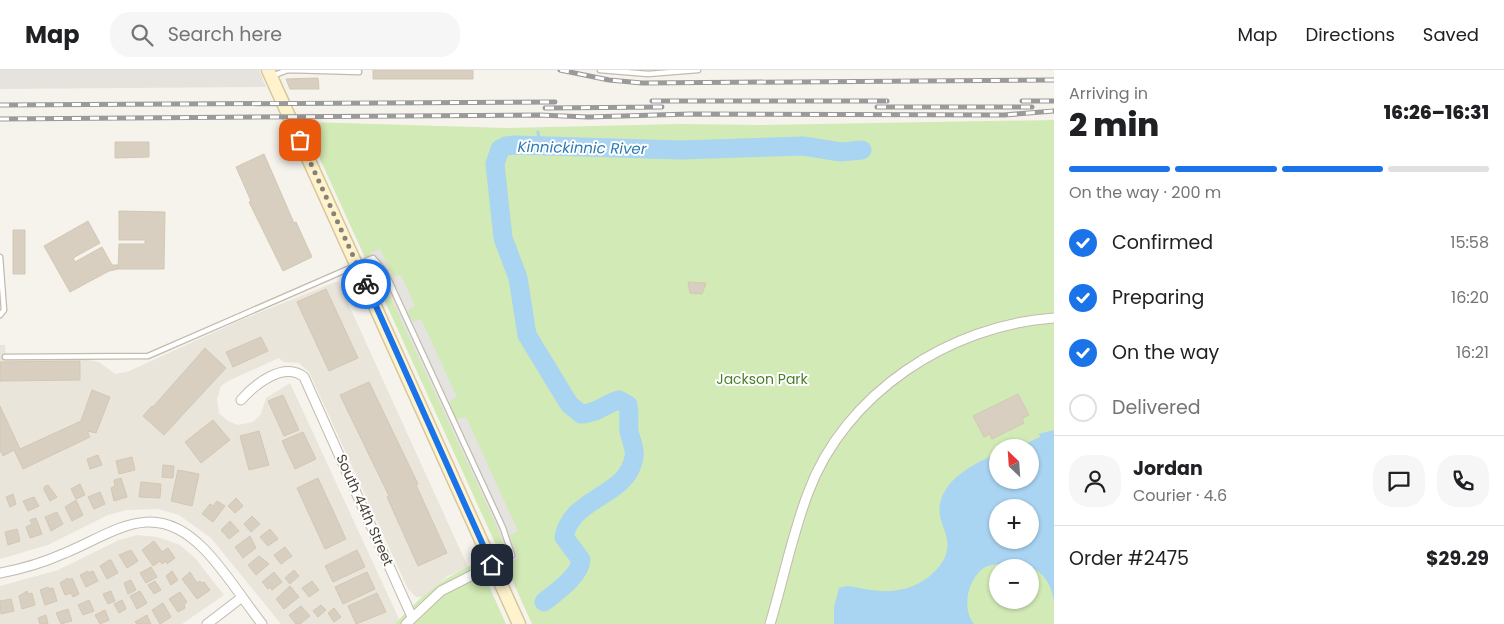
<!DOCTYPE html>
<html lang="en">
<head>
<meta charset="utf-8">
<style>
  :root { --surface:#fff; --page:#f6f6f6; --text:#202124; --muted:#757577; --line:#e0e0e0; --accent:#1a73e8 }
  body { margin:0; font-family:Poppins,sans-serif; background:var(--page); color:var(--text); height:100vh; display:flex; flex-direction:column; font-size:19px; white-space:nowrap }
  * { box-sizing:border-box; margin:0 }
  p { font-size:16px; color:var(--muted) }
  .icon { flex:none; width:28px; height:28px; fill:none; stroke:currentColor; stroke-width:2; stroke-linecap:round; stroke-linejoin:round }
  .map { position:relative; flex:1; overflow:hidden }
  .drawer { display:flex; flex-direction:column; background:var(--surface); width:450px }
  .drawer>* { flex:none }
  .needle { width:32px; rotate:335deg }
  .fabs { position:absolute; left:989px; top:369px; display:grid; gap:10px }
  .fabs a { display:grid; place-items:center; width:50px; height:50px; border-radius:50%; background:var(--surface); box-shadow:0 1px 4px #0004; font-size:25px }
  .pin { position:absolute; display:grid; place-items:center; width:42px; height:42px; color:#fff; margin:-21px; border-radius:10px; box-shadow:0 2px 8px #0006 }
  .courier { position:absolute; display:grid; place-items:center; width:50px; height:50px; margin:-25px; border:4px solid #1a73e8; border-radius:50%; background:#fff; color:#222; box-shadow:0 1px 6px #0007 }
  .head em { font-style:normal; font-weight:800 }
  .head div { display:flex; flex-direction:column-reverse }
  .head { display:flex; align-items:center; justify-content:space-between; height:85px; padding:0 15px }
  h1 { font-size:32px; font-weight:800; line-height:38px }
  .bar { display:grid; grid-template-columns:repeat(4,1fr); gap:8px 5px; align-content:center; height:60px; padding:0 15px }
  .bar i { height:6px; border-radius:4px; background:var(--line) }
  .bar .selected { background:var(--accent) }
  .bar p { grid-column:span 4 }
  .line { display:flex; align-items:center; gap:12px; padding:0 15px; border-top:1px solid var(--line) }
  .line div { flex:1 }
  .round { display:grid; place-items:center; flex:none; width:52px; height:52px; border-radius:20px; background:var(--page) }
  ol { padding:0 15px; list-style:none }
  li { display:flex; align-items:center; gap:15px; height:55px }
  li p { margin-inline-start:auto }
  li .icon { padding:5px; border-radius:50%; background:var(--accent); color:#fff; stroke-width:4 }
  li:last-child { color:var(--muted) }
  li i { width:28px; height:28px; border:2px solid var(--line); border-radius:50% }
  header { display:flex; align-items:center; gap:30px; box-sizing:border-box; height:70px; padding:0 25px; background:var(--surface); border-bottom:1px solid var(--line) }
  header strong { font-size:24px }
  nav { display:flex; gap:28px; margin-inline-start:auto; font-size:18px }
  .search { width:350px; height:45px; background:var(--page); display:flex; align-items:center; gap:12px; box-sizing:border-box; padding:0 18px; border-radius:20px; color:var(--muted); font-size:19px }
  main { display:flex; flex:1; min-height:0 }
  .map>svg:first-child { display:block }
  .residential { fill:#eae5da }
  .industrial { fill:#e6e2dd }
  .green { fill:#d2eab5; fill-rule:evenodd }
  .parking { fill:#e5e3e0 }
  .water { fill:#a9d4f2; fill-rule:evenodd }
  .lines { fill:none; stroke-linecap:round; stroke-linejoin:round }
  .stream { stroke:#a9d4f2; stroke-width:3 }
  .river { stroke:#a9d4f2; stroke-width:19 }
  .building { fill:#d8cfc1; stroke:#d3c7b4 }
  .lane-casing { stroke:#c2bbae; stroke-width:7 }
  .street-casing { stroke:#c2bbae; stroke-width:11 }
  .secondary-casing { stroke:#d6c79b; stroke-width:15 }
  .lane { stroke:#fff; stroke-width:4.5 }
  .street { stroke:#fff; stroke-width:9 }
  .secondary { stroke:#fff3cd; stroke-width:12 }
  .rail-casing { stroke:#9a9a9a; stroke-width:5 }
  .rail { stroke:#fff; stroke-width:3; stroke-dasharray:9; stroke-linecap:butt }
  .done { stroke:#878178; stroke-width:5; stroke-dasharray:0 9 }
  .route { stroke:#1a73e8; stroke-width:6 }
  .labels { text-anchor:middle; stroke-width:4; stroke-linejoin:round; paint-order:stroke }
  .park-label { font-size:14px; fill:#4a7f2a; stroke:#fff }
  .street-label { font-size:14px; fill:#4b4439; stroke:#fff }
  .water-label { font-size:15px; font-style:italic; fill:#2e7ab2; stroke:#fff }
</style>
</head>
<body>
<header>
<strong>Map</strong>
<div class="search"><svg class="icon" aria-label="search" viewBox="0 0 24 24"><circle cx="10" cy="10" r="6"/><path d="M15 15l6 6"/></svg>Search here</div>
<nav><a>Map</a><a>Directions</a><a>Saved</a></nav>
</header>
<main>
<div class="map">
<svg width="1054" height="554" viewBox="0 0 1054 554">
  <rect width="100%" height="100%" fill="#f6f3ec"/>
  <path class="residential" d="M338,211L468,497L448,506L422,527H416L408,519L309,302L299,293L283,292L279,288L228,311L221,316L217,329L219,343L228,351L238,355L253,352L261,344L266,328L290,313L399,549L395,554H281L211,468L179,445L158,439L127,440L108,445L48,475L0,489V275H5L6,290L84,289L99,292L115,304L127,302L241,250Z
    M137,465L158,467L180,475L195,488L224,525L182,554H0V516L58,500L119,470Z"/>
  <path class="industrial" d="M0,0H259L266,17L0,19Z"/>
  <path class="green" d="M1054,50V554H532L310,67H317L307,52L508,58L681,54L760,55ZM998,378H1030V410H998ZM998,438H1030V470H998ZM998,498H1030V530H998Z
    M475,485L506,554H395C417,530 440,509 470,496Z"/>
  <path class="parking" d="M380,179L393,206L401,205L415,236L409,239L408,244L414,252L421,249L457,327L450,331L449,335L455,349L466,347L518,461L510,465L518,488L511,493L496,455L370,183Z"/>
  <path class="water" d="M1054,360V532C1050,502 1030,491 1002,494C995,494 985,495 980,501C967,514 962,539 974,554H834V537L839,518C848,514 855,518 865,519C886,523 904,522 923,511C932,505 939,498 944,489C955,466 936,454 940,434C945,409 971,396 991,386L993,390L997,388L998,410H1030V378L1018,377L1040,367L1039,364ZM998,438H1030V470H998Z"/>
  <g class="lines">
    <path class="stream" d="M538,62L540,76"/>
    <path class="river" d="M544,532C556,522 580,506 581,490L564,467C572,426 628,427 634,387C636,379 630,369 629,361C628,352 630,344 628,335L619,330C605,334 596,344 581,344L569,334L527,265L518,208L503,168L495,94L500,79L506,76L515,75L681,80L803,76L841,82L862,80"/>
  </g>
  <path class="building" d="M373,0H473V9H373Z
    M318,8L319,19H290L286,9Z
    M115,72H149V87L115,88Z
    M264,84L294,153L296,152L312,187L283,201L249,132L251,131L236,97Z
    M119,141L165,142L164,199H118L119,174H145V170H119Z
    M88,151L100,173L73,188L75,192L102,177L112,195H118V199L109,201L70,222L44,176Z
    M13,160H25V204H13Z
    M688,212L706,213L702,224L690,223Z
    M326,219L358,288L329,301L297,232Z
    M261,267L268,281L233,297L226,282Z
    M205,278L226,298L164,365L143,346L152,336L153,337Z
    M80,291V310L0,311V292Z
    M369,312L418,414L416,415L447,483L418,496L387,427L389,426L340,325Z
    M92,320L110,327L96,363L87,361L90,367L23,399L14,380L3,386L0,380V336L20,379L81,351Z
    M1018,324L1029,345L1022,348L1024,353L992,369L990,364L984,367L973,346Z
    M283,325L299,360L284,366L268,331Z
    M213,350L230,370L201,393L185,372Z
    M259,361L269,395L249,400L240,366Z
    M303,362L316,389L295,399L282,371Z
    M98,385L102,395L90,399L87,389Z
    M132,387L135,400L119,404L116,391Z
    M163,395L174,396L173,408L162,407Z
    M178,400L199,404L192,436L171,431Z
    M121,408L127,427L114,431L111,418L115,416L114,410Z
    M318,408L346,469L325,479L297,418Z
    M141,412L161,414L160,428L139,427Z
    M80,414L85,425L76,429L71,419Z
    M48,415L57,427L50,431L44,420V417Z
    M100,422L105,434L94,439L88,427Z
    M13,424L16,434L10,437L6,427Z
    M34,427L39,436L28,441L23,431Z
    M236,428L243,436L235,443L228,436Z
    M76,430L83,445L72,451L65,437Z
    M217,431L225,436L213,452L202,444L210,434L213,436Z
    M57,442L63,454L51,461L45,447Z
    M252,446L260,454L251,462L244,454Z
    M36,448L42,464L30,468L26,457L32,454L30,450Z
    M230,451L239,461L229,469L221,460Z
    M17,459L20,471L8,475L5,462Z
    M270,459L278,469L268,476L260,467Z
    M250,466L256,478L243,488L235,477Z
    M154,471L162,482L168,478L175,488L167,494L166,491L162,494L160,491L153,496L142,480Z
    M285,477L292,486L281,494L274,485Z
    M131,480L138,491L127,498L119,485Z
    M357,480L365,497L333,512L325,496Z
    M259,486L269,494L256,505L248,495Z
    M109,490H111L118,503L107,509L100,496Z
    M151,497L157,507L146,513L140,503Z
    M294,500L299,506L290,514L285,508Z
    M88,501V503L93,501L98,511L86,517L80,505Z
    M172,501L178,510L171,515L166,506Z
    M190,502L197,513L200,511L202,513L204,512L210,520L197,529L182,509Z
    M274,502L282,512L272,520L270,517L268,519L262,512Z
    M367,502L375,519L343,534L335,517Z
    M68,508L69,510L72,508L79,524L73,527L71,523L65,525L60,513Z
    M131,510L136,520L128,524L124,513Z
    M155,511L161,520L154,524L148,515Z
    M312,511L319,520L309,527L302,518Z
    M290,516L299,527L284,539L276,529Z
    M48,517L49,519L53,518L57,531L45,535L40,520Z
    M27,521L28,524L32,523L35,535L22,539L19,526Z
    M111,521L115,531L108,534L103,524Z
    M140,521L147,533L137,539L130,526Z
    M180,522L187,532L184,535L185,538L178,542L169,529Z
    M377,523L386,542L356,554L348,536Z
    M11,529L14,541L1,544L0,531Z
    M89,530L94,541L83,545L78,535Z
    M122,530L126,539L119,543L114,534Z
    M163,533L171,547L160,554L152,540Z
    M321,535L326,540L318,547L313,541Z
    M301,536L310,546L300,554H296L289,545Z
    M334,538L341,547L334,552L328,543Z
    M68,539L72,551L61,554L56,543Z
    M105,540L109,550L100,554L95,545Z
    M46,545L48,554H40L38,548Z
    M147,545L151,554H137L135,552Z"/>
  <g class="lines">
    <g class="lane-casing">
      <path id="lane" d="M600,0L648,4L698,0
        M272,6L288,0L359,2
        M0,187L4,240L0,245
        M5,287L148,286L373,188L385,202L503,458L512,485L493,494"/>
    </g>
    <g class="street-casing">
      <path id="street" d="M241,330C255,314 284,291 304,307L412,547
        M0,503C22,499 45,492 65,483C117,461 154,428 204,479C224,499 244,531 262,554
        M207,554L241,528
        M406,554L441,521L492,495
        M770,554C783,511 792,465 808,423C845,323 950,255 1054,248"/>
    </g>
    <g class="secondary-casing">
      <path id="secondary" d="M268,0L519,554"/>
    </g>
    <use href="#lane" class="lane"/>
    <use href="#street" class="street"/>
    <use href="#secondary" class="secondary"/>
    <g class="rail-casing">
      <path id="rail" d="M560,0L609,10L642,13L1054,10
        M652,31H887
        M1022,31H1054
        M0,35L555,32
        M877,37H1032
        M545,38L662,37
        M0,49L539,45L588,47L690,44L1004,45L1054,41"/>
    </g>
    <use href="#rail" class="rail"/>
  </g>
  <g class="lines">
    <path class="done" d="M300,70L366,214"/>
    <path class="route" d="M366,214L492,495"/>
  </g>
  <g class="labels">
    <g class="park-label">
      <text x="762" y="314">Jackson Park</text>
    </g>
    <g class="street-label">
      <text transform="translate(365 440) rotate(66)" y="5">South 44th Street</text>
    </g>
    <g class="water-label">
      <text transform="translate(582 78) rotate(1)" y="5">Kinnickinnic River</text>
    </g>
  </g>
</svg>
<div class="fabs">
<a><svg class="needle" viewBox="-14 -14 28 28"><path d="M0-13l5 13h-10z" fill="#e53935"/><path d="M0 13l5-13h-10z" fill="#757577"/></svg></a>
<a>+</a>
<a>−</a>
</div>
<div class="pin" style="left:300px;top:70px;background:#ea580c"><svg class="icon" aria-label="bag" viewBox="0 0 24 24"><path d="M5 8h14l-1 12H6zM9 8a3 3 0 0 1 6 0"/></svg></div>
<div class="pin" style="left:492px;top:495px;background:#1f2937"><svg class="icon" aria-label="home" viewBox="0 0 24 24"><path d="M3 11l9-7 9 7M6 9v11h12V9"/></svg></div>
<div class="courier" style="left:366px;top:214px"><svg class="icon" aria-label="bike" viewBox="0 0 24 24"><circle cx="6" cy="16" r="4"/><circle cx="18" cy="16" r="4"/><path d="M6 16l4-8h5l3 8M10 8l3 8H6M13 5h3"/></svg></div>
</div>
<section class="drawer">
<div class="head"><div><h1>2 min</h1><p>Arriving in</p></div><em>16:26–16:31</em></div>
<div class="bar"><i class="selected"></i><i class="selected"></i><i class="selected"></i><i></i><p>On the way · 200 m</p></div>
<ol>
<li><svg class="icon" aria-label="check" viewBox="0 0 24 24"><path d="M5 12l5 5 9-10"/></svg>Confirmed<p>15:58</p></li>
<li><svg class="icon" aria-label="check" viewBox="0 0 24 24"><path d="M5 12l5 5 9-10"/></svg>Preparing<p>16:20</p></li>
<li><svg class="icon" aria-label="check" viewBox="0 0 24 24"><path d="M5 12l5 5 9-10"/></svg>On the way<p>16:21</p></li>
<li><i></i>Delivered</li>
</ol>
<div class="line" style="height:90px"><a class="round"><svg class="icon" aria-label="person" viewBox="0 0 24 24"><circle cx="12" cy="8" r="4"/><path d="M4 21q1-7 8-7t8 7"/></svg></a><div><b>Jordan</b><p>Courier · 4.6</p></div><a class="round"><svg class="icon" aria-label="chat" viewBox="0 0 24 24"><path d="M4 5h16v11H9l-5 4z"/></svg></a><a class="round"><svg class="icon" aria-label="phone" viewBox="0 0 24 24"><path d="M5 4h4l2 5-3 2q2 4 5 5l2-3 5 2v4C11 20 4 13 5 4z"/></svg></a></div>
<div class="line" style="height:65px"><div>Order #2475</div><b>$29.29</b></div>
</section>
</main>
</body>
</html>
